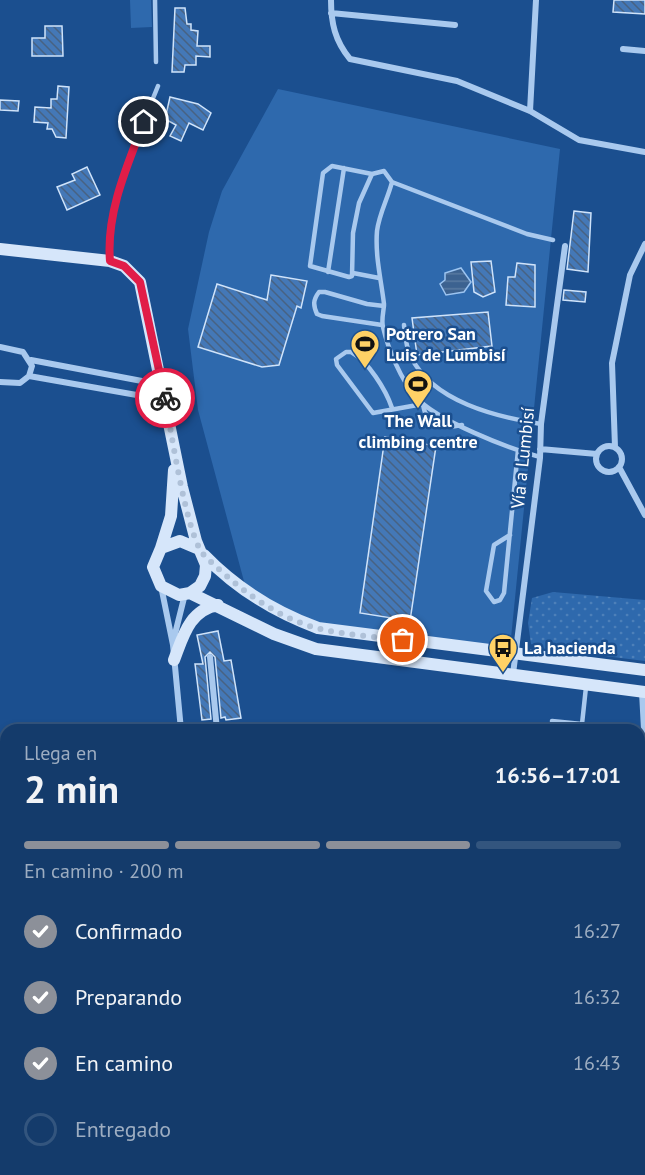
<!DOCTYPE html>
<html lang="es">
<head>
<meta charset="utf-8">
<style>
  :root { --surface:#143b6b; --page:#1d4271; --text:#f1f3f6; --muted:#9dadc1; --line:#33557e; --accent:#8c9099 }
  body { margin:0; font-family:"PT Sans",sans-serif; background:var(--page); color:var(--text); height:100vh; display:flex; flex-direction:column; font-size:22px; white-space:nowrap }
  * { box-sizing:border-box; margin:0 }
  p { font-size:20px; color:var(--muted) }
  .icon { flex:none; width:33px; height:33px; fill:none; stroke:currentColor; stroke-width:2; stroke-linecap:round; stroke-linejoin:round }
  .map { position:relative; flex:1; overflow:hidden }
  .panel { position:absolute; left:0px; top:724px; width:645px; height:452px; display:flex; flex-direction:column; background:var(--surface); border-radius:18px 18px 0 0; box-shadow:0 3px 9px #0003,0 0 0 2px var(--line) }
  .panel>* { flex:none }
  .pin { position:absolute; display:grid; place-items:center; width:51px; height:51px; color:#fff; margin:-26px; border:3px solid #fff; border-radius:50%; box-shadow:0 2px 6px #0007 }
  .courier { position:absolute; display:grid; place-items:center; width:60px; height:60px; margin:-30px; border:4px solid #e11d48; border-radius:50%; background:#fff; color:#222; box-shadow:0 2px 8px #0007 }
  .overview em { font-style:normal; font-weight:700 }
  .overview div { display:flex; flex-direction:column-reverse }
  .overview { display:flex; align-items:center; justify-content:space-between; height:102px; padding:0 24px }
  h1 { font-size:39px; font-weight:700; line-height:45px }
  .bar { display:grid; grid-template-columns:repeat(4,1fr); gap:9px 6px; align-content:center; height:72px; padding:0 24px }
  .bar i { height:8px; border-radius:4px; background:var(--line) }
  .bar .active { background:var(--accent) }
  .bar p { grid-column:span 4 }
  ol { padding:0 24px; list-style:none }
  li { display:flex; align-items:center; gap:18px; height:66px }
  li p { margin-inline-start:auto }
  li .icon { padding:6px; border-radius:50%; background:var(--accent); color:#fff; stroke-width:4 }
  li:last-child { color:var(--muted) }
  li i { width:33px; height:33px; border:3px solid var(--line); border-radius:50% }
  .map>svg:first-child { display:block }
  .grass { fill:url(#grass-dots) }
  .pitch { fill:#2e69ad }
  .water { fill:url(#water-rules); stroke:#9cc4f0; stroke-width:1.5 }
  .building { fill:url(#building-back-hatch); stroke:#cfe3fa; stroke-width:1.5 }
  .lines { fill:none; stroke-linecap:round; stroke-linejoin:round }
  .lane { stroke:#a9c9ee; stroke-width:4.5 }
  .street { stroke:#a9c9ee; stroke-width:6 }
  .secondary { stroke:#d6e6fa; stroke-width:12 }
  .done { stroke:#afc1d8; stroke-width:6; stroke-dasharray:0 10.8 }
  .route { stroke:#e11d48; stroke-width:8 }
  .labels { text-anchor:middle; stroke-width:5; stroke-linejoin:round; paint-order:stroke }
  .poi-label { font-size:18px; font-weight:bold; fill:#fff; stroke:#1b4f8f; text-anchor:start }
  .street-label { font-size:18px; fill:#fff; stroke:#1b4f8f }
</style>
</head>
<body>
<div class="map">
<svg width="645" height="1175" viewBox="0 0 645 1175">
  <defs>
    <pattern id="grass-dots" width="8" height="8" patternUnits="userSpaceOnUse" patternTransform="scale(1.5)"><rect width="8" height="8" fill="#2e69ad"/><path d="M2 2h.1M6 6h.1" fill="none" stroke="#4d80b9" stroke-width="1.8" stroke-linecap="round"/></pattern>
    <pattern id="water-rules" width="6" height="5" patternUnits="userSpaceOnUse" patternTransform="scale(1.5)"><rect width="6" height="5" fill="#3c6290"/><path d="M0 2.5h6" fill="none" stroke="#597aa1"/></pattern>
    <pattern id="building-back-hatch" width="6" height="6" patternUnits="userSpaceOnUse" patternTransform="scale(1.5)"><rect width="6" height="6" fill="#4478b7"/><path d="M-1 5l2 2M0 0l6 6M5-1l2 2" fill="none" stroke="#486282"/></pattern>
  </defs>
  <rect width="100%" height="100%" fill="#1b4f8f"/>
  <path class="grass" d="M553,592L645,600V661L540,648L531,644L528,623L532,598Z"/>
  <path class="pitch" d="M130,0H151L152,27L131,28Z
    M278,89L560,149L510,648L318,628L245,585L198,410L188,329L209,232L222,191Z"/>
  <path class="water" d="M461,268L471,282L464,292L446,295L440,284L445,280V273Z"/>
  <path class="building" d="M614,0H645V14L613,12Z
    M175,8H185L187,24H191V30L198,31L197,46H210V57L196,56V65H185L184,72H172Z
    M45,26H62L63,56H32V38H45Z
    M58,86L69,87L66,138L56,137L52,129H47L48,123L34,122L35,107L51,108V99H57Z
    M170,97L198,104L211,113L203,130L189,123L181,141L170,136L176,125L165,119Z
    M0,100L19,101L18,111L0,110Z
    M87,167L100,195L67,210L57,187L75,180L72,174Z
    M574,211L591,213L588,272L567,269Z
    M491,261L495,292L483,297L474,292L471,262Z
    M517,263L535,265V307L506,305L508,277H515Z
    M271,275L307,281L301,308L297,306L279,365L262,367L198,347L217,284L267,300Z
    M564,290L586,292L585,302L563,300Z
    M488,312L492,346L417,355L412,318Z
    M385,437L436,446L410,621L360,613Z
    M218,631L224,661L231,660L241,718L226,720L225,717L221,718L215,657L210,652L205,657L211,719L202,720L195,664H203L197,635Z"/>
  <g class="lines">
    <path class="lane" d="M155,0L156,62
      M372,174L332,166L323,173L310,266L349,277L352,276L353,233L359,203L372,174L384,171L392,182C388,198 379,214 377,231C375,256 381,279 384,304C384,311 381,319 383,327C388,349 401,380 416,397C435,420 510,449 540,457
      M392,182L527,234L553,240
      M110,258C106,199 137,139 158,86
      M328,272L344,168
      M353,273L379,278
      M382,325L322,316L317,314C313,305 313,300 319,292H325L367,304L384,306
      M404,325C405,335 406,348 411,357C433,402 497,417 541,424
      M392,408C386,390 368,361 351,352H346L336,359L337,365L373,413L423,404C426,427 442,429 462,425
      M510,535L494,545L486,591L494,602L500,600L504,593L518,450
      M552,721L582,724L586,687
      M582,724L597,726
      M0,1024H6
      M0,1053L6,1094
      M17,1170L18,1175
      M123,1170V1175
      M230,1170L231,1175
      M341,1170L342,1175"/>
    <path class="street" d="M331,0C331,23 335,41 350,59L457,81L530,111L579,140L645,152
      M331,13L455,25
      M623,49L645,51
      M530,111L536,0
      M0,347L23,352L32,366L29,376L20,383L0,382
      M31,360L163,385
      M29,376L165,400
      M596 459a13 13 0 1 1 26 0a13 13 0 1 1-26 0Z
      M615,447L612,363L630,275L645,244
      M540,449L597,454
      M619,467L645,515
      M161,586L173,645L181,730
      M174,638L185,594
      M210,657L217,730
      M513,674L540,458L541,424L565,246
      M642,692L645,748
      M438,1170V1175
      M505,1170L507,1175"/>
    <path class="secondary" d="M0,249L110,261L124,266L140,282L182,487L196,541L206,565L205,576L200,586L190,593L179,595L161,586L153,567L161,548L180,541L199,549
      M161,548L171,516L174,470
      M204,555C237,589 274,612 318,628L645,670
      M190,593L274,634L316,649L645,692
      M174,660C183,637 189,610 218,605"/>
  </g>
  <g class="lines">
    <path class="done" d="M165,398C171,430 186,533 203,554C235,586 275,618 320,629C347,635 376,637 403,640"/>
    <path class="route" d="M144,122C127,166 106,213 110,261L124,266L140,282L165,398"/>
  </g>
  <defs>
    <g id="stadium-pin" transform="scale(1.5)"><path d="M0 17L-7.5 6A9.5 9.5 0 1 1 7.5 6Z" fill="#ffd166" stroke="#1b4f8f"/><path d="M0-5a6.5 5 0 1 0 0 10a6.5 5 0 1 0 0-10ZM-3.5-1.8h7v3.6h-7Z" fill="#111"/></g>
    <g id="bus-pin" transform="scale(1.5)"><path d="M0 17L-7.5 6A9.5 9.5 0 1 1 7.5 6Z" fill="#ffd166" stroke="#1b4f8f"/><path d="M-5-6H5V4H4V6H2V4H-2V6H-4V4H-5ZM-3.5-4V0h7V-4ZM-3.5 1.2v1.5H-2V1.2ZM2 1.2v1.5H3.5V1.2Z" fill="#111"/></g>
  </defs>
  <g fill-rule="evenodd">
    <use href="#stadium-pin" x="365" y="344"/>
    <use href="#stadium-pin" x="418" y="384"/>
    <use href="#bus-pin" x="503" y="648"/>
  </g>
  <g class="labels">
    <g class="poi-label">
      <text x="386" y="340">Potrero San<tspan x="386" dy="21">Luis de Lumbisí</tspan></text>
      <text x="418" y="427" text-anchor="middle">The Wall<tspan x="418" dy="21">climbing centre</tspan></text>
      <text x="524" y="654">La hacienda</text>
    </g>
    <g class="street-label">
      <text transform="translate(523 458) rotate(-84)" y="6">Vía a Lumbisí</text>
    </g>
  </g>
</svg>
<div class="pin" style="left:403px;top:640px;background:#ea580c"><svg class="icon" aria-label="bag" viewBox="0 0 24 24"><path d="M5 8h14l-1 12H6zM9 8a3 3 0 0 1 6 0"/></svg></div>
<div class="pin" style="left:144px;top:122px;background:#1f2937"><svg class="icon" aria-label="home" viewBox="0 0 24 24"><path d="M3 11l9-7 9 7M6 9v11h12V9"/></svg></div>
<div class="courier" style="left:165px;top:398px"><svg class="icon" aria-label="bike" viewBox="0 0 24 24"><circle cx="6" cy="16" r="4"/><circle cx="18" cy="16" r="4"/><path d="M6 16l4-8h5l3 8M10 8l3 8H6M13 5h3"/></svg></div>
<section class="panel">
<div class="overview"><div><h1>2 min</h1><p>Llega en</p></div><em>16:56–17:01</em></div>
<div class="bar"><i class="active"></i><i class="active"></i><i class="active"></i><i></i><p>En camino · 200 m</p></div>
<ol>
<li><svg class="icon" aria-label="check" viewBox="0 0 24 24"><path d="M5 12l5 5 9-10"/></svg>Confirmado<p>16:27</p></li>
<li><svg class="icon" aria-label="check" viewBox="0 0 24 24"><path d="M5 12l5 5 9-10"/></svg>Preparando<p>16:32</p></li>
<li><svg class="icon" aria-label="check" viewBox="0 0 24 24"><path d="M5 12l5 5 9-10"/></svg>En camino<p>16:43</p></li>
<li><i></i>Entregado</li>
</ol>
</section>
</div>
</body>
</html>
